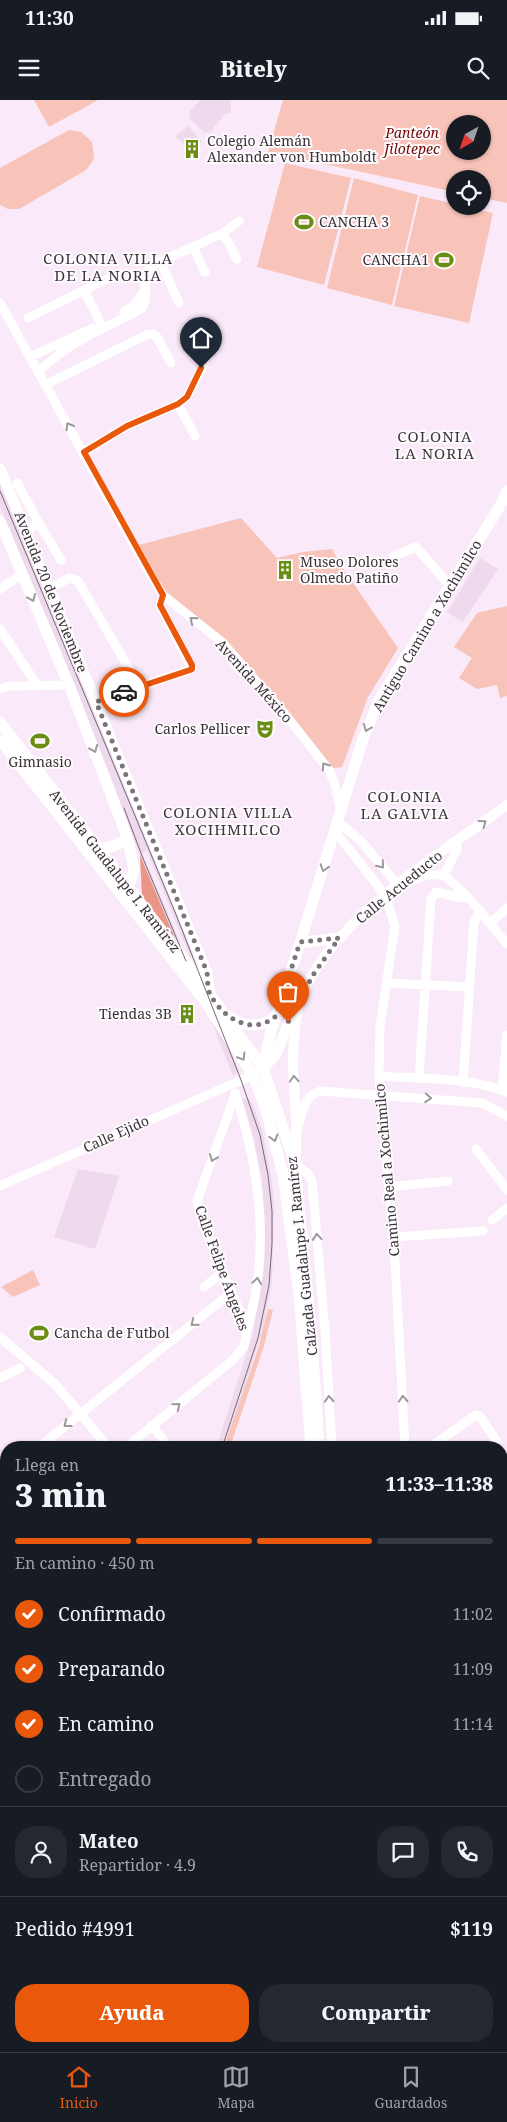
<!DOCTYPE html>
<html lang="es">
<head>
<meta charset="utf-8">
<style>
  :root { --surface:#171b24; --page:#242831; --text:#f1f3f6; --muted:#9ea1a6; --line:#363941; --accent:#ea580c }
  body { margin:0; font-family:"Noto Serif",serif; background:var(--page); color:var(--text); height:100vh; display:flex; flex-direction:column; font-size:19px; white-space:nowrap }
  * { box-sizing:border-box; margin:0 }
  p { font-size:16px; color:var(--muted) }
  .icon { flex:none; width:28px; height:28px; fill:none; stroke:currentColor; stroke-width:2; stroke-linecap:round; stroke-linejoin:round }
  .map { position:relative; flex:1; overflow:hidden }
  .panel { position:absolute; left:0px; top:1341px; width:508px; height:611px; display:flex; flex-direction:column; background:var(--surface); border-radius:20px 20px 0 0; box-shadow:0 1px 4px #0004 }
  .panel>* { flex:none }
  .needle { width:32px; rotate:220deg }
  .controls { position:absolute; left:446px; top:15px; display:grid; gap:10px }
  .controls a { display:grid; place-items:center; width:45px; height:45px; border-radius:50%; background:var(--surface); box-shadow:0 1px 4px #0004; font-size:25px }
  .pin { position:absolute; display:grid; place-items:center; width:42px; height:42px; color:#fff; margin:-51px -21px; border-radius:50% 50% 50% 0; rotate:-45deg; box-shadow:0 0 5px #0007 }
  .pin .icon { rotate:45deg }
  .courier { position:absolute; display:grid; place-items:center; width:50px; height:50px; margin:-25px; border:4px solid #ea580c; border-radius:50%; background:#fff; color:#222; box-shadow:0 1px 6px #0007 }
  .head em { font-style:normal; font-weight:800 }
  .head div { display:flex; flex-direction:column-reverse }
  .head { display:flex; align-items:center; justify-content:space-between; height:85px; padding:0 15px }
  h1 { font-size:32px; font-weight:800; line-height:38px }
  .bar { display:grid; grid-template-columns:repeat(4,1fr); gap:8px 5px; align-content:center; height:60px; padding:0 15px }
  .bar i { height:6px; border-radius:4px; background:var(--line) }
  .bar .on { background:var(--accent) }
  .bar p { grid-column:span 4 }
  .line { display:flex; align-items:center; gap:12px; padding:0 15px; border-top:1px solid var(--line) }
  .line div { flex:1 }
  .round { display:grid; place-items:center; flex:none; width:52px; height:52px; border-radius:20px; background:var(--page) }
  ol { padding:0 15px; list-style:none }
  li { display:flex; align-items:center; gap:15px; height:55px }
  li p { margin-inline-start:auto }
  li .icon { padding:5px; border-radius:50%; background:var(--accent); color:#fff; stroke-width:4 }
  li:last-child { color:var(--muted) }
  li i { width:28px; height:28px; border:2px solid var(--line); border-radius:50% }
  .primary-button { display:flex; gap:10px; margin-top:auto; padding:10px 15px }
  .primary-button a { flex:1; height:58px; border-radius:20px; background:var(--accent); color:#fff; font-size:20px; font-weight:800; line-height:58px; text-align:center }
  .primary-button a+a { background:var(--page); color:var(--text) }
  .status { display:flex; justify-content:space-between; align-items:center; height:35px; padding:0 25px; background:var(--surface); direction:ltr }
  .status svg { height:14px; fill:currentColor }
  header { display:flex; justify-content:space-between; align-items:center; height:65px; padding:0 15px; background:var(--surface); font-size:22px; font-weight:800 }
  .tabs { display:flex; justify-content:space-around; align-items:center; height:70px; border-top:1px solid var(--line); background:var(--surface); font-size:14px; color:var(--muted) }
  .tabs a { display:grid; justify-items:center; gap:2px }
  .tabs .on { color:var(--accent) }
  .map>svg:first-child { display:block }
  .built { fill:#efd9ec }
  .green { fill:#f8c3b8; fill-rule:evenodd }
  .forest { fill:#ea9686 }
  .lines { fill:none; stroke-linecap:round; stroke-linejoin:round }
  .minor { stroke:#fff; stroke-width:9 }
  .tertiary { stroke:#fff; stroke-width:10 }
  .secondary { stroke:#fff; stroke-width:11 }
  .tram { stroke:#756b73; stroke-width:1 }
  .oneway { stroke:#9c999c }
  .done { stroke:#7d737b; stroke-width:5; stroke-dasharray:0 9 }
  .route { stroke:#ea580c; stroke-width:6 }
  .labels { text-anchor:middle; stroke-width:4; stroke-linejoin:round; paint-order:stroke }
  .park-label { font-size:14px; font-style:italic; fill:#6e0800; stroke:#fefbfe }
  .poi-label { font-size:14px; fill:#393338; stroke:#fefbfe; text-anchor:start }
  .street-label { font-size:14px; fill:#393338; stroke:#fefbfe }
  .neighbourhood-label { font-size:15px; letter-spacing:1px; fill:#40343f; stroke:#fefbfe }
</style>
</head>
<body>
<div class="status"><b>11:30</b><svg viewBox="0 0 49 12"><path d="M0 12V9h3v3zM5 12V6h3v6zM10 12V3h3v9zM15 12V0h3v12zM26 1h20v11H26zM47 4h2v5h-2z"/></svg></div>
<header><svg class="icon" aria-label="menu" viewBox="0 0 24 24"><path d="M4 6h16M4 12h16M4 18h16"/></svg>Bitely<svg class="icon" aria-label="search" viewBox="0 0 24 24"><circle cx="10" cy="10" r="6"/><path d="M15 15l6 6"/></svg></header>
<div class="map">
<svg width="507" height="1952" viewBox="0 0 507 1952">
  <rect width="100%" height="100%" fill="#fae9f8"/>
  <path class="built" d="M200,0H231V13L225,14L211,31L205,33L190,19L189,12Z
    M188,26L202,42L197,47L188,48L175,36Z
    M0,383L144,732L194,856L190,857L147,751L142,753L183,849H179L140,755L107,667L0,406Z
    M480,458L498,469L463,522L447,512Z
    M211,920L225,936L239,971L233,976Z
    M250,998L262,1029L272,1081L274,1106L272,1182L263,1228L248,1277L224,1347L216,1348L253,1234L264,1167L265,1124L262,1080L254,1039L242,999Z
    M78,1069L119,1076L95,1149L54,1137Z"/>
  <path class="green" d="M34,0H98L49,27Z
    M283,0H507V103L483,98L482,79H455V92L268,52ZM455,24H482V51H455Z
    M69,30L81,32L92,42L94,59L86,70L19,109H8L0,105V68Z
    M285,63L351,78L324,185L257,167Z
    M354,78L418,95L392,205L327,188Z
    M420,96L455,104V106H463L493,113L469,223L394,206Z
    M241,418L277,458L303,452L332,449L340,464L398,548L368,597L342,667L326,669L282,617L238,560L168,499L139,445Z
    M507,506V596L500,598L497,585L477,589L459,578L472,558L454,547L477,513Z
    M33,1170L40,1185L13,1197L1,1187Z
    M268,1209L273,1210L264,1246L230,1347H224L258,1249Z"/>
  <path class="forest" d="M140,755L179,848L142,797Z"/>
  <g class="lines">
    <path class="minor" d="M223,133L237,159
      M193,147L205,172
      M160,161L179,203
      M84,190L101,224
      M0,203L154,481L163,495L222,542L285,614L329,670L335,685L341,711
      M124,212L134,205L144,191
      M28,218L119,173
      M30,257L93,228
      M38,273C66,242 107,228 142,208C151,195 138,178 151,166L223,133L239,121
      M45,285L148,234H153L157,237L171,263
      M178,304L195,336
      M84,352L127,326L178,304L187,297L216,240
      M17,383L39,423
      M26,431L39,423L61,460
      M394,456L416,447L450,486
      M0,489L22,474
      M49,489L69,478L78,481L131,572
      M0,529L37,585
      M0,589L10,586L69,585
      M96,601L192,569L160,505L163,495
      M338,722L360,740L398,785L427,775H444L468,797L507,844
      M335,731L385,795L395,826L380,926L379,976L395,1161L405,1348
      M444,775L457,749V742
      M491,823L507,808
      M387,883L469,887
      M379,976C419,979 470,977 507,992
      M419,979L431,799L436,792L462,798L468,797
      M463,982L474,822L481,811
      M502,990L507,935
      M235,993C260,1069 271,1151 247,1229
      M298,1028C302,1013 304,994 321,991L482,1003L507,1016
      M476,1049L507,1090
      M295,1063L307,1073L312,1081L325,1231L332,1348
      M0,1086L253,975
      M388,1087L448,1081
      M492,1120L507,1108
      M393,1137L483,1131
      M204,1187L223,1172
      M0,1237L55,1284L109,1348
      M0,1278L20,1268
      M152,1325L169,1348
      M38,1348L232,1192
      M125,1348L233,1260L244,1246L247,1229L202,1121L197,1101L235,995
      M429,1348L476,1315L480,1316L497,1342L496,1348
      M501,1360L507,1356
      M0,1377L6,1372
      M0,1447L6,1442
      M501,1517L507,1525
      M0,1531L6,1538
      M0,1677L6,1675
      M501,1682L507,1686
      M0,1738L6,1740
      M501,1744L507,1738
      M0,1836L6,1842
      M73,1946L77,1952
      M343,1946L348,1952
      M404,1946L409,1952
      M471,1946L480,1952
      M8,1952L10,1946
      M59,1952L67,1946
      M258,1952L265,1949
      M376,1952L382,1946"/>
    <path class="tertiary" d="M295,1062C300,1018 289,974 295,930C296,920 297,909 300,900C331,819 439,755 507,705
      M501,1829L507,1835"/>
    <path class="secondary" d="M0,369L207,873L210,893
      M0,421L69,585L128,739L134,770L127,793
      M0,622L188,864L263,968L295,1063L312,1239L319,1348
      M0,640L204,900L253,975L266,1010L283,1074L299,1194L311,1348
      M98,749L114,746L128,739
      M300,843L339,838
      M228,916C243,927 261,929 276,916
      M263,968L270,935L300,843L362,642L379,600L500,406L507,391
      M261,970L276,954L289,922L300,901
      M157,1952L158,1946
      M196,1952L200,1946"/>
    <path class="tram" d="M0,391L175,812L241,980L260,1035L268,1075L272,1111V1144L269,1185L258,1238L222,1348
      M124,708L142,756L186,861
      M12,1952L14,1946"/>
  </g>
  <defs><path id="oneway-chevron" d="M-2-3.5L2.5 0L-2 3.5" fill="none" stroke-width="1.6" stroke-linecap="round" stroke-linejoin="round" transform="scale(1.25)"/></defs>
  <g class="oneway">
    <use href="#oneway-chevron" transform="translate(69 326) rotate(-120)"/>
    <use href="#oneway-chevron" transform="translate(32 498) rotate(67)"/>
    <use href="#oneway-chevron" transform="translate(193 520) rotate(-141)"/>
    <use href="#oneway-chevron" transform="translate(367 628) rotate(112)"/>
    <use href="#oneway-chevron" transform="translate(94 649) rotate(68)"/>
    <use href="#oneway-chevron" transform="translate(325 666) rotate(-125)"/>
    <use href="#oneway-chevron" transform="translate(483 723) rotate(-36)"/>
    <use href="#oneway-chevron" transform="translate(381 765) rotate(51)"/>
    <use href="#oneway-chevron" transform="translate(324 768) rotate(107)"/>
    <use href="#oneway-chevron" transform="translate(242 957) rotate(58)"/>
    <use href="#oneway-chevron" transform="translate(294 979) rotate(-94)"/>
    <use href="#oneway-chevron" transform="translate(428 998) rotate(4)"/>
    <use href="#oneway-chevron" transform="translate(274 1038) rotate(74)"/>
    <use href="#oneway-chevron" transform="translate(213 1058) rotate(112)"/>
    <use href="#oneway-chevron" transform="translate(317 1137) rotate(-95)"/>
    <use href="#oneway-chevron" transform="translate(257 1181) rotate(-82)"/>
    <use href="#oneway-chevron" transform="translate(194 1223) rotate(141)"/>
    <use href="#oneway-chevron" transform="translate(329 1299) rotate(-93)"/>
    <use href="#oneway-chevron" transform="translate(403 1299) rotate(-93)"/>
    <use href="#oneway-chevron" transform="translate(177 1306) rotate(-39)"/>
    <use href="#oneway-chevron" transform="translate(67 1324) rotate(142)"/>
  </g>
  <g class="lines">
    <path class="done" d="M124,592L96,602L207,872C208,880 207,890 211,896C224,919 253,936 276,916L300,842L339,838L313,875L288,922"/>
    <path class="route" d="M124,592L190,570L192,569V565L160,505L163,495L84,352L127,326L178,304L187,297L201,268"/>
  </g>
  <defs>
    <g id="building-bare" transform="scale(1.5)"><path d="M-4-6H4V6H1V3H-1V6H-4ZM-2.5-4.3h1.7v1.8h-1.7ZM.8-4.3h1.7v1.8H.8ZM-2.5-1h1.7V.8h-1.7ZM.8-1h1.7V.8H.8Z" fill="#6a8d15" stroke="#fefbfe" stroke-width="2.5" paint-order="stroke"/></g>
    <g id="stadium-bare" transform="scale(1.5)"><path d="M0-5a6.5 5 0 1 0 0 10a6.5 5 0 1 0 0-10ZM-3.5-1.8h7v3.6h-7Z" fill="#6a8d15" stroke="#fefbfe" stroke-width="2.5" paint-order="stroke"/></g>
    <g id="theatre-bare" transform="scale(1.5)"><path d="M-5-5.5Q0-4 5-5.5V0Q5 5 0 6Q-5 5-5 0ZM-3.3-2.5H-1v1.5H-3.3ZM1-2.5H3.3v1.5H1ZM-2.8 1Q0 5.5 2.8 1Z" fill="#6a8d15" stroke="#fefbfe" stroke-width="2.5" paint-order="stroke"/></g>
  </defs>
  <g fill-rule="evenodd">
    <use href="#building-bare" x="192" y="49"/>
    <use href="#stadium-bare" x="304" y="122"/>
    <use href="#stadium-bare" x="444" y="160"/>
    <use href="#building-bare" x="285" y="470"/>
    <use href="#theatre-bare" x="265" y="629"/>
    <use href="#stadium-bare" x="40" y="641"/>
    <use href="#building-bare" x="187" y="914"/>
    <use href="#stadium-bare" x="39" y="1233"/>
  </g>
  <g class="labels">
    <g class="park-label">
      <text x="412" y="38">Panteón<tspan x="412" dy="16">Jilotepec</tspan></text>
    </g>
    <g class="poi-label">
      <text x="207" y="46">Colegio Alemán<tspan x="207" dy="16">Alexander von Humboldt</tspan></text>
      <text x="319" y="127">CANCHA 3</text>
      <text x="429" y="165" text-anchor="end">CANCHA1</text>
      <text x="300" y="467">Museo Dolores<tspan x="300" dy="16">Olmedo Patiño</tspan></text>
      <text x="250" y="634" text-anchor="end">Carlos Pellicer</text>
      <text x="40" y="667" text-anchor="middle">Gimnasio</text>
      <text x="172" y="919" text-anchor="end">Tiendas 3B</text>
      <text x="54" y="1238">Cancha de Futbol</text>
    </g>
    <g class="street-label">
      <text transform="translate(51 492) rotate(68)" y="5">Avenida 20 de Noviembre</text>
      <text transform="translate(427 526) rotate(-59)" y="5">Antiguo Camino a Xochimilco</text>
      <text transform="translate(254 581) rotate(48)" y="5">Avenida México</text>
      <text transform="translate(115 771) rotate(52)" y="5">Avenida Guadalupe I. Ramírez</text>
      <text transform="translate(399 787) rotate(-39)" y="5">Calle Acueducto</text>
      <text transform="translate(116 1034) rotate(-24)" y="5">Calle Ejido</text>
      <text transform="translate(387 1070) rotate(-95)" y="5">Camino Real a Xochimilco</text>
      <text transform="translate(302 1156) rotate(-96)" y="5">Calzada Guadalupe I. Ramírez</text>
      <text transform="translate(222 1168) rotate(70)" y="5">Calle Felipe Ángeles</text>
    </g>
    <g class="neighbourhood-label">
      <text x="108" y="164">COLONIA VILLA<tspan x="108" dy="17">DE LA NORIA</tspan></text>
      <text x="435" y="342">COLONIA<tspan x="435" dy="17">LA NORIA</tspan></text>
      <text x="405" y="702">COLONIA<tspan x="405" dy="17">LA GALVIA</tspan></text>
      <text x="228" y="718">COLONIA VILLA<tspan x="228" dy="17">XOCIHMILCO</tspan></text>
    </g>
  </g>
</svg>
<div class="controls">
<a><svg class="needle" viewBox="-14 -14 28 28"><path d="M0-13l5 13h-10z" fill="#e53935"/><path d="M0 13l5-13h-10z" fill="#9ea1a6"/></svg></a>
<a><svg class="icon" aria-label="locate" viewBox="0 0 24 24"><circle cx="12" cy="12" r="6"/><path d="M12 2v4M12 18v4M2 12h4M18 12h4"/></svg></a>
</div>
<div class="pin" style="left:288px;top:922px;background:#ea580c"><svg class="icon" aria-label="bag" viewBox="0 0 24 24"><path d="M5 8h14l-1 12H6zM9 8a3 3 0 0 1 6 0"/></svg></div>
<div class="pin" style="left:201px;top:268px;background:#1f2937"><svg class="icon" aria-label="home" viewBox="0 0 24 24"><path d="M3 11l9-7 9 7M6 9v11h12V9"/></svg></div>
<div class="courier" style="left:124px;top:592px"><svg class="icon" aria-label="car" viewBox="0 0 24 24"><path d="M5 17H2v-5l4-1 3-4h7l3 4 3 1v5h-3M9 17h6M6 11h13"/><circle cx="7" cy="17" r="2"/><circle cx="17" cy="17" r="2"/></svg></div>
<section class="panel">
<div class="head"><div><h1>3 min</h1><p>Llega en</p></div><em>11:33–11:38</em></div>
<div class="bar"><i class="on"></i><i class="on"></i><i class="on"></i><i></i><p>En camino · 450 m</p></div>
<ol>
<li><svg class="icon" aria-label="check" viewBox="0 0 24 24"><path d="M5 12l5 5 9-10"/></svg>Confirmado<p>11:02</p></li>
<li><svg class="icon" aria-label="check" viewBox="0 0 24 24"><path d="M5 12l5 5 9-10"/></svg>Preparando<p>11:09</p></li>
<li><svg class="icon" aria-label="check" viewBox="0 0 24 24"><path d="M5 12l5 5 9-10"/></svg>En camino<p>11:14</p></li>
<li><i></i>Entregado</li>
</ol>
<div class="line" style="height:90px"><a class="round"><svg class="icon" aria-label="person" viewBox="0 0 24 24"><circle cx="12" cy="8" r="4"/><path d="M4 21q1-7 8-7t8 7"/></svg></a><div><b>Mateo</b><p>Repartidor · 4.9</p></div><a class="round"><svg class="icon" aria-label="chat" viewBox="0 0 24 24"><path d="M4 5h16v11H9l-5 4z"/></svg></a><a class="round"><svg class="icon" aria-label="phone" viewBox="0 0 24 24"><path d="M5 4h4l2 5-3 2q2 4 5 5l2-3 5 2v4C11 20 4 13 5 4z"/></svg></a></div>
<div class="line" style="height:65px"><div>Pedido #4991</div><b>$119</b></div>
<div class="primary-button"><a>Ayuda</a><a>Compartir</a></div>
</section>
</div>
<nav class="tabs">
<a class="on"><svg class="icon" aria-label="home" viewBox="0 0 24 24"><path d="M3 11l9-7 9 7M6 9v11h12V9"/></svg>Inicio</a>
<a><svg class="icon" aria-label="map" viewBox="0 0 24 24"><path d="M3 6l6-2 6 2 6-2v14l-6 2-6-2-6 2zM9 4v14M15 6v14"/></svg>Mapa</a>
<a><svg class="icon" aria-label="saved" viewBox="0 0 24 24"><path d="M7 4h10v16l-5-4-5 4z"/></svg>Guardados</a>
</nav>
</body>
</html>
